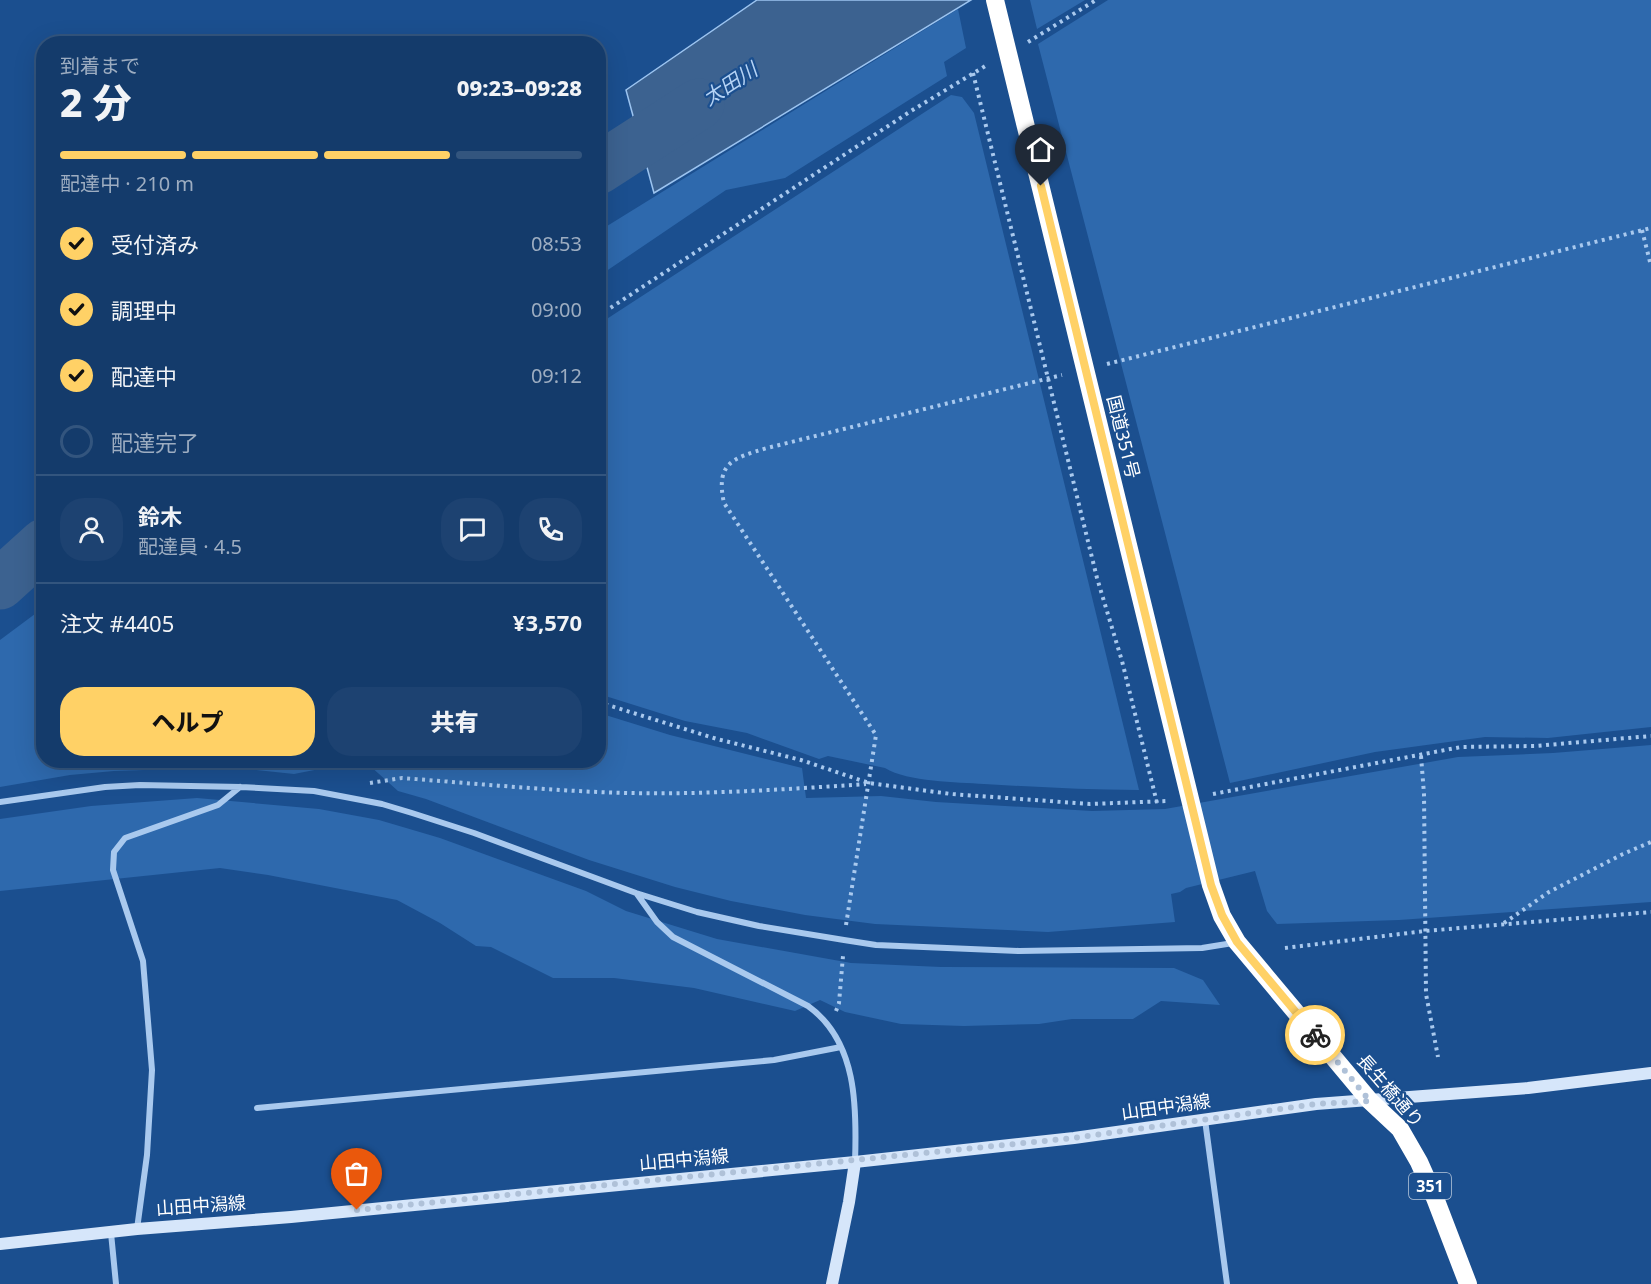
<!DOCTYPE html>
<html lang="ja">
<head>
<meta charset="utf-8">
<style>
  :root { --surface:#143b6b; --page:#1d4271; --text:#f1f3f6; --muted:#9dadc1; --line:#33557e; --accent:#ffd166 }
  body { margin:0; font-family:"Noto Sans","Noto Sans JP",sans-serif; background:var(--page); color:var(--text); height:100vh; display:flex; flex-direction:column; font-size:22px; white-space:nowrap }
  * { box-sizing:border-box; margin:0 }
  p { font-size:20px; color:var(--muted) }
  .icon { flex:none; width:33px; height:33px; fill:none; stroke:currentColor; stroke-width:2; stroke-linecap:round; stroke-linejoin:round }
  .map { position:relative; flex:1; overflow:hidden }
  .panel { position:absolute; left:36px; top:36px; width:570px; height:732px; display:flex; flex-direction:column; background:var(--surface); border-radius:24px; box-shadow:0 6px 24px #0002,0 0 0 2px var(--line) }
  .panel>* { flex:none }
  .pin { position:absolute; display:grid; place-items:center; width:51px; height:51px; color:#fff; margin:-62px -26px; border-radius:50% 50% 50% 0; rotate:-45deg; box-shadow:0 0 6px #0007 }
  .pin .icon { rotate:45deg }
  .courier { position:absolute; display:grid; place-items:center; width:60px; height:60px; margin:-30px; border:4px solid #ffd166; border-radius:50%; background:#fff; color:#222; box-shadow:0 2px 8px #0007 }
  .overview em { font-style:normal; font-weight:800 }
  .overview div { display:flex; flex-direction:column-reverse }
  .overview { display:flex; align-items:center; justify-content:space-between; height:102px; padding:0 24px }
  h1 { font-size:39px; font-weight:800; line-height:45px }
  .bar { display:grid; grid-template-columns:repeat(4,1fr); gap:9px 6px; align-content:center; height:72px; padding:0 24px }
  .bar i { height:8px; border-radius:4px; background:var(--line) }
  .bar .selected { background:var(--accent) }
  .bar p { grid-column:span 4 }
  .line { display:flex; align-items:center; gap:15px; padding:0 24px; border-top:2px solid var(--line) }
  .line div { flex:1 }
  .round { display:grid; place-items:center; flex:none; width:63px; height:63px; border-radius:24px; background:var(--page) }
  ol { padding:0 24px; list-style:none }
  li { display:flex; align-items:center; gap:18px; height:66px }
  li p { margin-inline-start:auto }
  li .icon { padding:6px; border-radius:50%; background:var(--accent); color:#111; stroke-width:4 }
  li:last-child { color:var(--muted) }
  li i { width:33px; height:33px; border:3px solid var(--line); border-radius:50% }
  .primary-button { display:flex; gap:12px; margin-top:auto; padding:12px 24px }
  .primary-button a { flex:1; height:69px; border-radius:24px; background:var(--accent); color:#111; font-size:24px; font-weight:800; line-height:69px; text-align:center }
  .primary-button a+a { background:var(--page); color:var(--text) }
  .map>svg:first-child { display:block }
  .green { fill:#2e69ad }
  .water { fill:#3c6290; stroke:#9cc4f0; stroke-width:1.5 }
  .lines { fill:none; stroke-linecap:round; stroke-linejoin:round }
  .river { stroke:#3c6290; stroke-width:51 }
  .path { stroke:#a9c9ee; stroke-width:4; stroke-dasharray:3 4.5; stroke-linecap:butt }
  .street { stroke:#a9c9ee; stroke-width:6 }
  .secondary { stroke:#d6e6fa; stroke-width:12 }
  .highway { stroke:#fff; stroke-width:18 }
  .done { stroke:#afc1d8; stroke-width:6; stroke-dasharray:0 10.8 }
  .route { stroke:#ffd166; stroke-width:8 }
  .labels { text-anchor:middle; stroke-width:4.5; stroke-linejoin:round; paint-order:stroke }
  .shield { fill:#1b4f8f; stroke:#bbcadd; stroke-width:1.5 }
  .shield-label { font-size:16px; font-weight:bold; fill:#fff }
  .street-label { font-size:18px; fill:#fff; stroke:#1b4f8f }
  .water-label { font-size:20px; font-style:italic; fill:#b5d3f5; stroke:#1b4f8f }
</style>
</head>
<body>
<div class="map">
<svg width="1651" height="1284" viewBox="0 0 1651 1284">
  <rect width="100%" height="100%" fill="#1b4f8f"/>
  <path class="green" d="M1030,0H1085L1037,29Z
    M1108,0H1651V727L1548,738L1485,737L1375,752L1230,783L1038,44Z
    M958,9L966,48L944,62L947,76L785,178L726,190L599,276V231Z
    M951,95L962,97L974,113L1139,790C1087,790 1036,787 984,784C957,782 908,782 885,768L828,756L819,759L747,733L685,721L599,694V324Z
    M43,608L44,760L347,761L345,764L294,774L248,769L205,768L114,771L70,775L0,787V640Z
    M599,713L670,735L802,768L806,798L881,796L936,802L1092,811L1165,809L1458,757L1553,753L1651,745V902L1399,920L1277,924L1267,911L1255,871L1186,888L1180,892L1171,894L1175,922L1048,932L875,924L805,915L731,901L675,887L589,860L426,799L398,791L369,765L359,761L598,760Z
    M197,798L319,809L379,820L440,838L586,891L626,911L717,939L851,963L941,967L1174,968L1203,980L1220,1005L1161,1001L1133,1019H1072L1039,1024L964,1026L901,1024L845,1012L820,1000L795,1011L694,988L614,978H553L491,947L476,946L440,923L397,900L268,875L220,868L0,891V819L91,806Z"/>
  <path class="water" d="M757,0H971L654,193L626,90Z"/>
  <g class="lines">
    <path class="river" d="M598,169L699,104
      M0,584L44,544"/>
    <path class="path" d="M1028,42L1096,0
      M973,73L1097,578L1122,661L1157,803
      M1642,230L1651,266
      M598,316L911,111L987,65
      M1107,364L1651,228
      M598,702L717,739L801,760L869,783L951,794L1090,804L1167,801
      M1421,756L1424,794L1426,994L1438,1057
      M370,783L402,778C467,783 532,789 597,792C686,796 777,790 866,784
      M1213,794L1461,747L1535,746L1651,736
      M1504,923L1549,892L1623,854L1651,842
      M846,925L876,735L724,503C715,462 734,458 767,448L1062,375
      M1285,948L1425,931L1651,912
      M836,1011L839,1003L843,956"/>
    <path class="street" d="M0,802L105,787L140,785L241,787L314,791L382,804L412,813L474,833L636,893L697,912L759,926L844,940L876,945L1019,951L1202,948L1233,943
      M637,894L657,922L673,937L808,1006C857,1041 857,1107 855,1162
      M257,1108L774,1060L841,1047
      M1205,1120L1227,1284
      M137,1229L147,1155L152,1070L143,961L113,870L114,852L125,838L218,805L240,787
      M111,1233L116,1284"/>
    <path class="secondary" d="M0,1244L137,1229L291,1217L855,1162L1074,1138L1316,1104L1528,1088L1651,1073
      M832,1284L849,1202L855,1162"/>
    <path class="highway" d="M995,0L1211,885L1222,916L1237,942L1370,1101L1400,1129L1419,1162L1435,1198L1468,1284"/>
  </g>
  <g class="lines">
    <path class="done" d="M357,1210L1074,1138L1316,1104L1370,1101L1315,1035"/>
    <path class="route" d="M1041,186L1211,885L1222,915L1237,942L1315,1035"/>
  </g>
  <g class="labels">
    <rect class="shield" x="1409" y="1173" width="42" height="26" rx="4.5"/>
    <g class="shield-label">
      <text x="1430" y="1192">351</text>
    </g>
    <g class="street-label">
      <text transform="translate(1123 437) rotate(76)" y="6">国道351号</text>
      <text transform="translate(1390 1091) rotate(49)" y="6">長生橋通り</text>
      <text transform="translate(1166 1107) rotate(-8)" y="6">山田中潟線</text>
      <text transform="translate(684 1160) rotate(-5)" y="6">山田中潟線</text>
      <text transform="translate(201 1206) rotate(-4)" y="6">山田中潟線</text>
    </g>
    <g class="water-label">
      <text transform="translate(730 84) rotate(-33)" y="7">太田川</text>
    </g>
  </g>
</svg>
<div class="pin" style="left:357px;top:1210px;background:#ea580c"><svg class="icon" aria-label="bag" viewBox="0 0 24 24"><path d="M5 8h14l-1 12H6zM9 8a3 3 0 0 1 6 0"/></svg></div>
<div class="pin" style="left:1041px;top:186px;background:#1f2937"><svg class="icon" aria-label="home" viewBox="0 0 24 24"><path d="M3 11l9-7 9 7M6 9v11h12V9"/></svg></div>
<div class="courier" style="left:1315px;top:1035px"><svg class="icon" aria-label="bike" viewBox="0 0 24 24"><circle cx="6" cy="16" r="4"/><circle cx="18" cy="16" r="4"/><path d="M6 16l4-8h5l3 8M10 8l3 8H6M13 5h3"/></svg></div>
<section class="panel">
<div class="overview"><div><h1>2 分</h1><p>到着まで</p></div><em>09:23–09:28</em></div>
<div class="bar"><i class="selected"></i><i class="selected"></i><i class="selected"></i><i></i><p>配達中 · 210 m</p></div>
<ol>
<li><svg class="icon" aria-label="check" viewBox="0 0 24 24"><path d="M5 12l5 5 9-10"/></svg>受付済み<p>08:53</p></li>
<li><svg class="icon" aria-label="check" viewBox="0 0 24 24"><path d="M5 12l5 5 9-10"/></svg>調理中<p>09:00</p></li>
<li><svg class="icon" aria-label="check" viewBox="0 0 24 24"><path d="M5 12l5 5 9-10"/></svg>配達中<p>09:12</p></li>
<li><i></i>配達完了</li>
</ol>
<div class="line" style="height:108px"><a class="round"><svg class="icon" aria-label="person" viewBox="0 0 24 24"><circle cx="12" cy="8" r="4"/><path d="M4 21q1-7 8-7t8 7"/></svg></a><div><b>鈴木</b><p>配達員 · 4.5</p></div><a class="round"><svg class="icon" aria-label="chat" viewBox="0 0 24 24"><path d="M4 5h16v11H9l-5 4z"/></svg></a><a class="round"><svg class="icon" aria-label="phone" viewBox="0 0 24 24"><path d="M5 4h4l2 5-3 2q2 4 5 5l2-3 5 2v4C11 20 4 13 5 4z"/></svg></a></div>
<div class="line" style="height:78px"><div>注文 #4405</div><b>¥3,570</b></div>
<div class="primary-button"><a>ヘルプ</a><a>共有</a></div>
</section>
</div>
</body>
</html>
